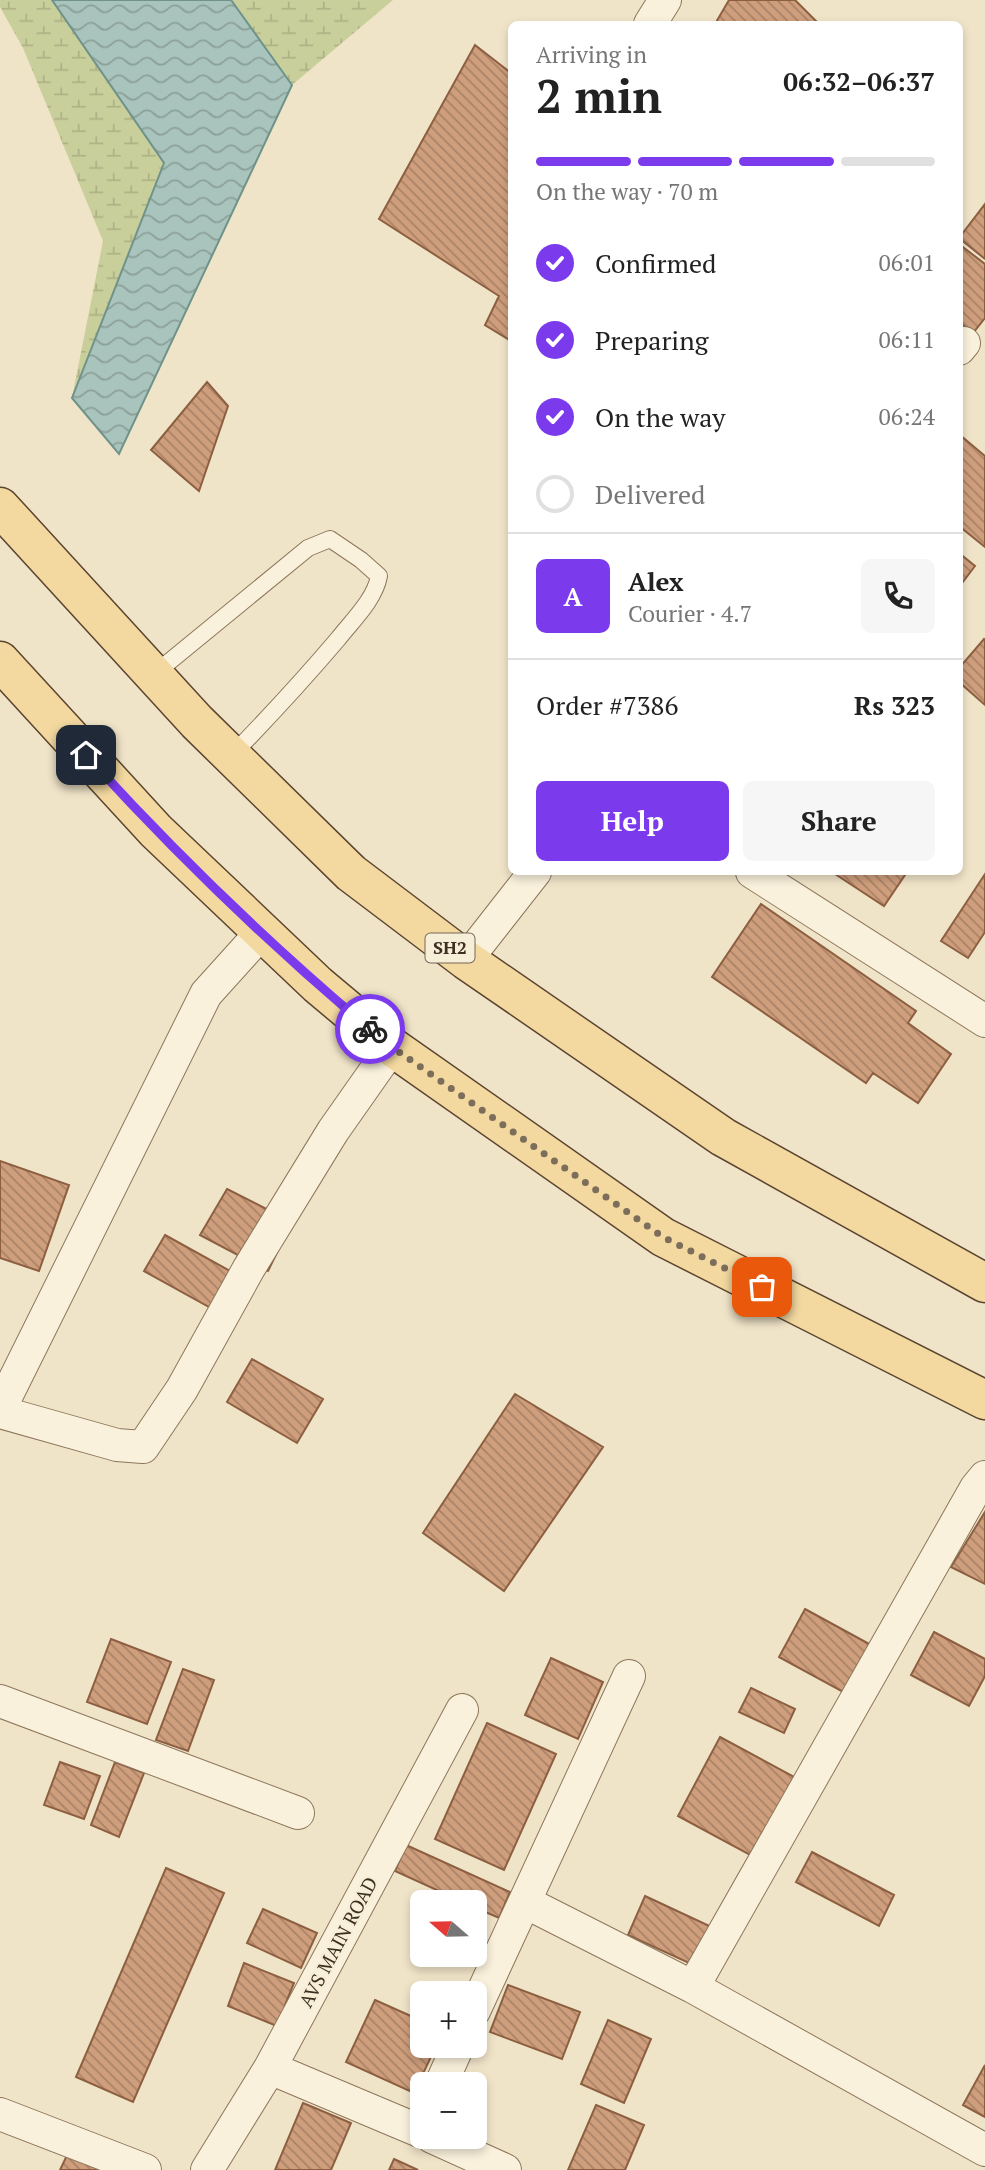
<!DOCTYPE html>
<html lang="en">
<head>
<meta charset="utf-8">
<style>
  :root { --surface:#fff; --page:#f6f6f6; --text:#222; --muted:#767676; --line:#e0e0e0; --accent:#7c3aed }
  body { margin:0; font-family:"PT Serif",serif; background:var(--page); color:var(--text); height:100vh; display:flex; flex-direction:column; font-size:26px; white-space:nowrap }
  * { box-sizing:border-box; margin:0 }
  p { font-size:23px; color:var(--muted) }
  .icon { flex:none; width:38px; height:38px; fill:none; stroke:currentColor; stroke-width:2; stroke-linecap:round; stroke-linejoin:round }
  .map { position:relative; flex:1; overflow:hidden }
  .details { position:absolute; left:508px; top:21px; width:455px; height:854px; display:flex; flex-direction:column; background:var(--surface); border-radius:10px; box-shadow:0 4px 10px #0003 }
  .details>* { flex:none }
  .needle { width:46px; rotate:290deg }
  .tools { position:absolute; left:410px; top:1890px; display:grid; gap:14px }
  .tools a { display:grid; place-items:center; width:77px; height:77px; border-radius:10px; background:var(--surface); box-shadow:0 4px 10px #0003; font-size:35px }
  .pin { position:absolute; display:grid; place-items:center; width:60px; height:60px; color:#fff; margin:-30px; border-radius:14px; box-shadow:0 4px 10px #0006 }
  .courier { position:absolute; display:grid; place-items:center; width:70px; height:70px; margin:-35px; border:5px solid #7c3aed; border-radius:50%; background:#fff; color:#222; box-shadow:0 2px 9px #0007 }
  .overview em { font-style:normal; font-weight:700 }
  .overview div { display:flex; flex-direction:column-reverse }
  .overview { display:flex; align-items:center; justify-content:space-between; height:119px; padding:0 28px }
  h1 { font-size:46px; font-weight:700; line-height:52px }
  .bar { display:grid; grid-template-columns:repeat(4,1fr); gap:10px 7px; align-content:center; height:84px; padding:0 28px }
  .bar i { height:9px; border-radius:5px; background:var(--line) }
  .bar .current { background:var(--accent) }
  .bar p { grid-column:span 4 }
  .line { display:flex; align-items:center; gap:18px; padding:0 28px; border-top:2px solid var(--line) }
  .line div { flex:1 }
  .round { display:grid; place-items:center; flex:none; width:74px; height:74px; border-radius:10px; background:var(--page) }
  ol { padding:0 28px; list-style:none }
  li { display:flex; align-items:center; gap:21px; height:77px }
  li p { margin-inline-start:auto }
  li .icon { padding:7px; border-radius:50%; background:var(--accent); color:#fff; stroke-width:4 }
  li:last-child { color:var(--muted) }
  li i { width:38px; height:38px; border:4px solid var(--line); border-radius:50% }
  .button { display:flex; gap:14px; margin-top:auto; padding:14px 28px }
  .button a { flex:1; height:80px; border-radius:10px; background:var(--accent); color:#fff; font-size:28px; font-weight:700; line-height:80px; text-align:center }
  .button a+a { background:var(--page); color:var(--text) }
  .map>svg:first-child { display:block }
  .wetland { fill:url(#wetland-marsh) }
  .water { fill:url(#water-waves); stroke:#6f938a; stroke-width:2 }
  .building { fill:url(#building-back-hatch); stroke:#8d5f41; stroke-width:2 }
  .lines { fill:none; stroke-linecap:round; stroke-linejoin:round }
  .service-casing { stroke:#8d765c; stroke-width:18 }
  .minor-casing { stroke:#8d765c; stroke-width:34 }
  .primary-casing { stroke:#5b4430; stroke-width:41 }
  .service { stroke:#faf1dc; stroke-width:16 }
  .minor { stroke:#faf1dc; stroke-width:32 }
  .primary { stroke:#f3d9a0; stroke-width:38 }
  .done { stroke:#7c6e5b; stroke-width:7; stroke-dasharray:0 12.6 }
  .route { stroke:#7c3aed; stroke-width:9 }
  .labels { text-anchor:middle; stroke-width:5; stroke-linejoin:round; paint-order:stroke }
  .shield { fill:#f7eed8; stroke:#756857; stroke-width:2 }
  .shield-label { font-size:18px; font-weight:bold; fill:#3d2e20 }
  .street-label { font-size:19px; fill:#3d2e20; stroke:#f7eed8 }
</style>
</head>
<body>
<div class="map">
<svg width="985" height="2170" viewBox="0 0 985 2170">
  <defs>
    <pattern id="wetland-marsh" width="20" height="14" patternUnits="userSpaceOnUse" patternTransform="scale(1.75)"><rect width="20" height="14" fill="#c9cf9b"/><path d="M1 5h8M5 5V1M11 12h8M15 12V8" fill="none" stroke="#aeb285"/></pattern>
    <pattern id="water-waves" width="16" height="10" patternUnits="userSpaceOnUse" patternTransform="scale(1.75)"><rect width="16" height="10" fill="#a9c4bc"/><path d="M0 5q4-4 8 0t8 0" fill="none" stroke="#8ba098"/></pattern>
    <pattern id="building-back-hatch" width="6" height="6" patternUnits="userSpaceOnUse" patternTransform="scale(1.75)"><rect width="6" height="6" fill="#cf9f7d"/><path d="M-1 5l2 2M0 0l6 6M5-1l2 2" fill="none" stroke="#a98266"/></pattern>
  </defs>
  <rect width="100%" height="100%" fill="#f0e4c8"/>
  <path class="wetland" d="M0,0H52L164,163L72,398L103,241L23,48L0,7Z
    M231,0H393L292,85Z"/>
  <path class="water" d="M52,0H231L292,85L119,454L72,398L164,163Z"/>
  <path class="building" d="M729,0H795L819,24H715Z
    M475,45L511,73V341L485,325L499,296L379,219Z
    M985,204V259L959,238Z
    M959,244L985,264V318L973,333L959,322Z
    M207,382L228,406L199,491L151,450Z
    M960,435L985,456V547L959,526Z
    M959,553L975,566L959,587Z
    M984,639L985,640V705L959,682V668Z
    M836,872H907L884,906L835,874Z
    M985,874V932L968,958L941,941Z
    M761,904L916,1011L908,1023L951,1054L918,1103L873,1073L866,1083L712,977Z
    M0,1161L69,1185L39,1271L0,1258Z
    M227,1189L292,1222L268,1271L200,1235Z
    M165,1235L250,1282L227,1317L144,1271Z
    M252,1359L323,1399L297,1443L227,1402Z
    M515,1394L603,1447L504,1591L423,1533Z
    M985,1512V1584L951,1567Z
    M805,1609L882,1651L856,1699L779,1657Z
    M934,1632L985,1659V1676L969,1706L911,1675Z
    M111,1639L171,1662L147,1724L87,1702Z
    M551,1658L603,1682L578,1739L525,1715Z
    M183,1669L214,1680L188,1751L156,1740Z
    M751,1688L795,1709L784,1733L739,1712Z
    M487,1723L556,1754L504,1870L435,1839Z
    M720,1737L809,1785L767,1864L678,1816Z
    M60,1762L100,1776L84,1819L44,1805Z
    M115,1762L144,1773L119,1837L91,1825Z
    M406,1845L510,1892L499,1918L474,1907V1902H463L395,1871Z
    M812,1852L894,1895L879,1926L796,1882Z
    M166,1868L224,1893L133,2102L76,2077Z
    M645,1896L718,1930L700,1968L628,1935Z
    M263,1909L317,1933L301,1968L247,1943Z
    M244,1963L294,1983L285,2005L293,2008L284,2029L228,2006Z
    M508,1985L580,2012L562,2059L490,2032Z
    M375,2000L422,2021V2046H436L414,2093L346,2062Z
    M608,2020L651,2039L624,2103L581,2084Z
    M985,2065V2117L963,2105Z
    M303,2103L351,2123L331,2170H275Z
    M596,2105L644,2125L625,2170H568Z
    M69,2151L113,2170H60Z
    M394,2159L418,2170H389Z"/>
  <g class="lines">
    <g class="service-casing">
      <path id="service" d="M153,675L308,548L330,539L361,560L379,576C375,599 353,620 338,639C304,679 268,718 231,756"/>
    </g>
    <g class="minor-casing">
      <path id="minor" d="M650,24L665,0
        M959,349L964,343
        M752,872L985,1021
        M466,960L535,872
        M0,1409L206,994L261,933
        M0,1412L117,1445L143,1447L182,1389L249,1268L333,1131L392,1047
        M0,1701L298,1813
        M525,1902L693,1987L985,2150
        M693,1987L976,1488L985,1477
        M474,2011L629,1676
        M270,2068L422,2132
        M441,2084L458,2046
        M0,2114L145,2170
        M432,2137L505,2170
        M207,2170L270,2068L462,1710"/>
    </g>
    <g class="primary-casing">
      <path id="primary" d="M0,507L197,722L351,873L466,960L723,1137L985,1283
        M0,661L156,831L318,985L392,1047L663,1237L985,1400"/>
    </g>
    <use href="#service" class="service"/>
    <use href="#minor" class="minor"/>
    <use href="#primary" class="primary"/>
  </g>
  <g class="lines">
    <path class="done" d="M370,1029L392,1047L663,1237L762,1287"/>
    <path class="route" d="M86,755C175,853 269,944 370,1029"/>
  </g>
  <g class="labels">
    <rect class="shield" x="425.5" y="933.5" width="49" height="29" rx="5"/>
    <g class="shield-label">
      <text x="450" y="954">SH2</text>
    </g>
    <g class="street-label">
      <text transform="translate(338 1942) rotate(-62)" y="7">AVS MAIN ROAD</text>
    </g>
  </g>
</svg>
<div class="tools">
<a><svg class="needle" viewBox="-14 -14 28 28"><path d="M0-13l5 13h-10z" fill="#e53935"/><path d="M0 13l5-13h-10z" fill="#767676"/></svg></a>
<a>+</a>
<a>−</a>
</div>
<div class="pin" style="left:762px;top:1287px;background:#ea580c"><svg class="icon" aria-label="bag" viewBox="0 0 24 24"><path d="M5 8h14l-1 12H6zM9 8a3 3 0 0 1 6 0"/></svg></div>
<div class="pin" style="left:86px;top:755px;background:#1f2937"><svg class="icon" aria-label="home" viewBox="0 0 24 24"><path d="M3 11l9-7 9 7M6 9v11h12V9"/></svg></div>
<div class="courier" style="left:370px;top:1029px"><svg class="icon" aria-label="bike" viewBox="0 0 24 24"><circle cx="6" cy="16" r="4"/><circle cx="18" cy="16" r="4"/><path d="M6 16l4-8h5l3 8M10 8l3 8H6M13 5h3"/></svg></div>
<section class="details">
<div class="overview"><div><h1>2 min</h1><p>Arriving in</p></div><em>06:32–06:37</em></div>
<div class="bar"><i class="current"></i><i class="current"></i><i class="current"></i><i></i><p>On the way · 70 m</p></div>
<ol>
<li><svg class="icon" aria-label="check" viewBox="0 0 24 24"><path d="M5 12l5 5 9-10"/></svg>Confirmed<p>06:01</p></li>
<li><svg class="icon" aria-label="check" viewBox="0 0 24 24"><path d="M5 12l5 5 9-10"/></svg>Preparing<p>06:11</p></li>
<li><svg class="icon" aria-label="check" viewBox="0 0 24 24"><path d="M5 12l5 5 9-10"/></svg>On the way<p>06:24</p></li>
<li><i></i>Delivered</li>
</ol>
<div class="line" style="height:126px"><b class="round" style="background:var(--accent);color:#fff">A</b><div><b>Alex</b><p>Courier · 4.7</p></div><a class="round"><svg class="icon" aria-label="phone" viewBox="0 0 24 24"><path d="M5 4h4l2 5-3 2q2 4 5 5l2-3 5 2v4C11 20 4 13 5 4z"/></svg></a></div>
<div class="line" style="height:91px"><div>Order #7386</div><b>Rs 323</b></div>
<div class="button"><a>Help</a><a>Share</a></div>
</section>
</div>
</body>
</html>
